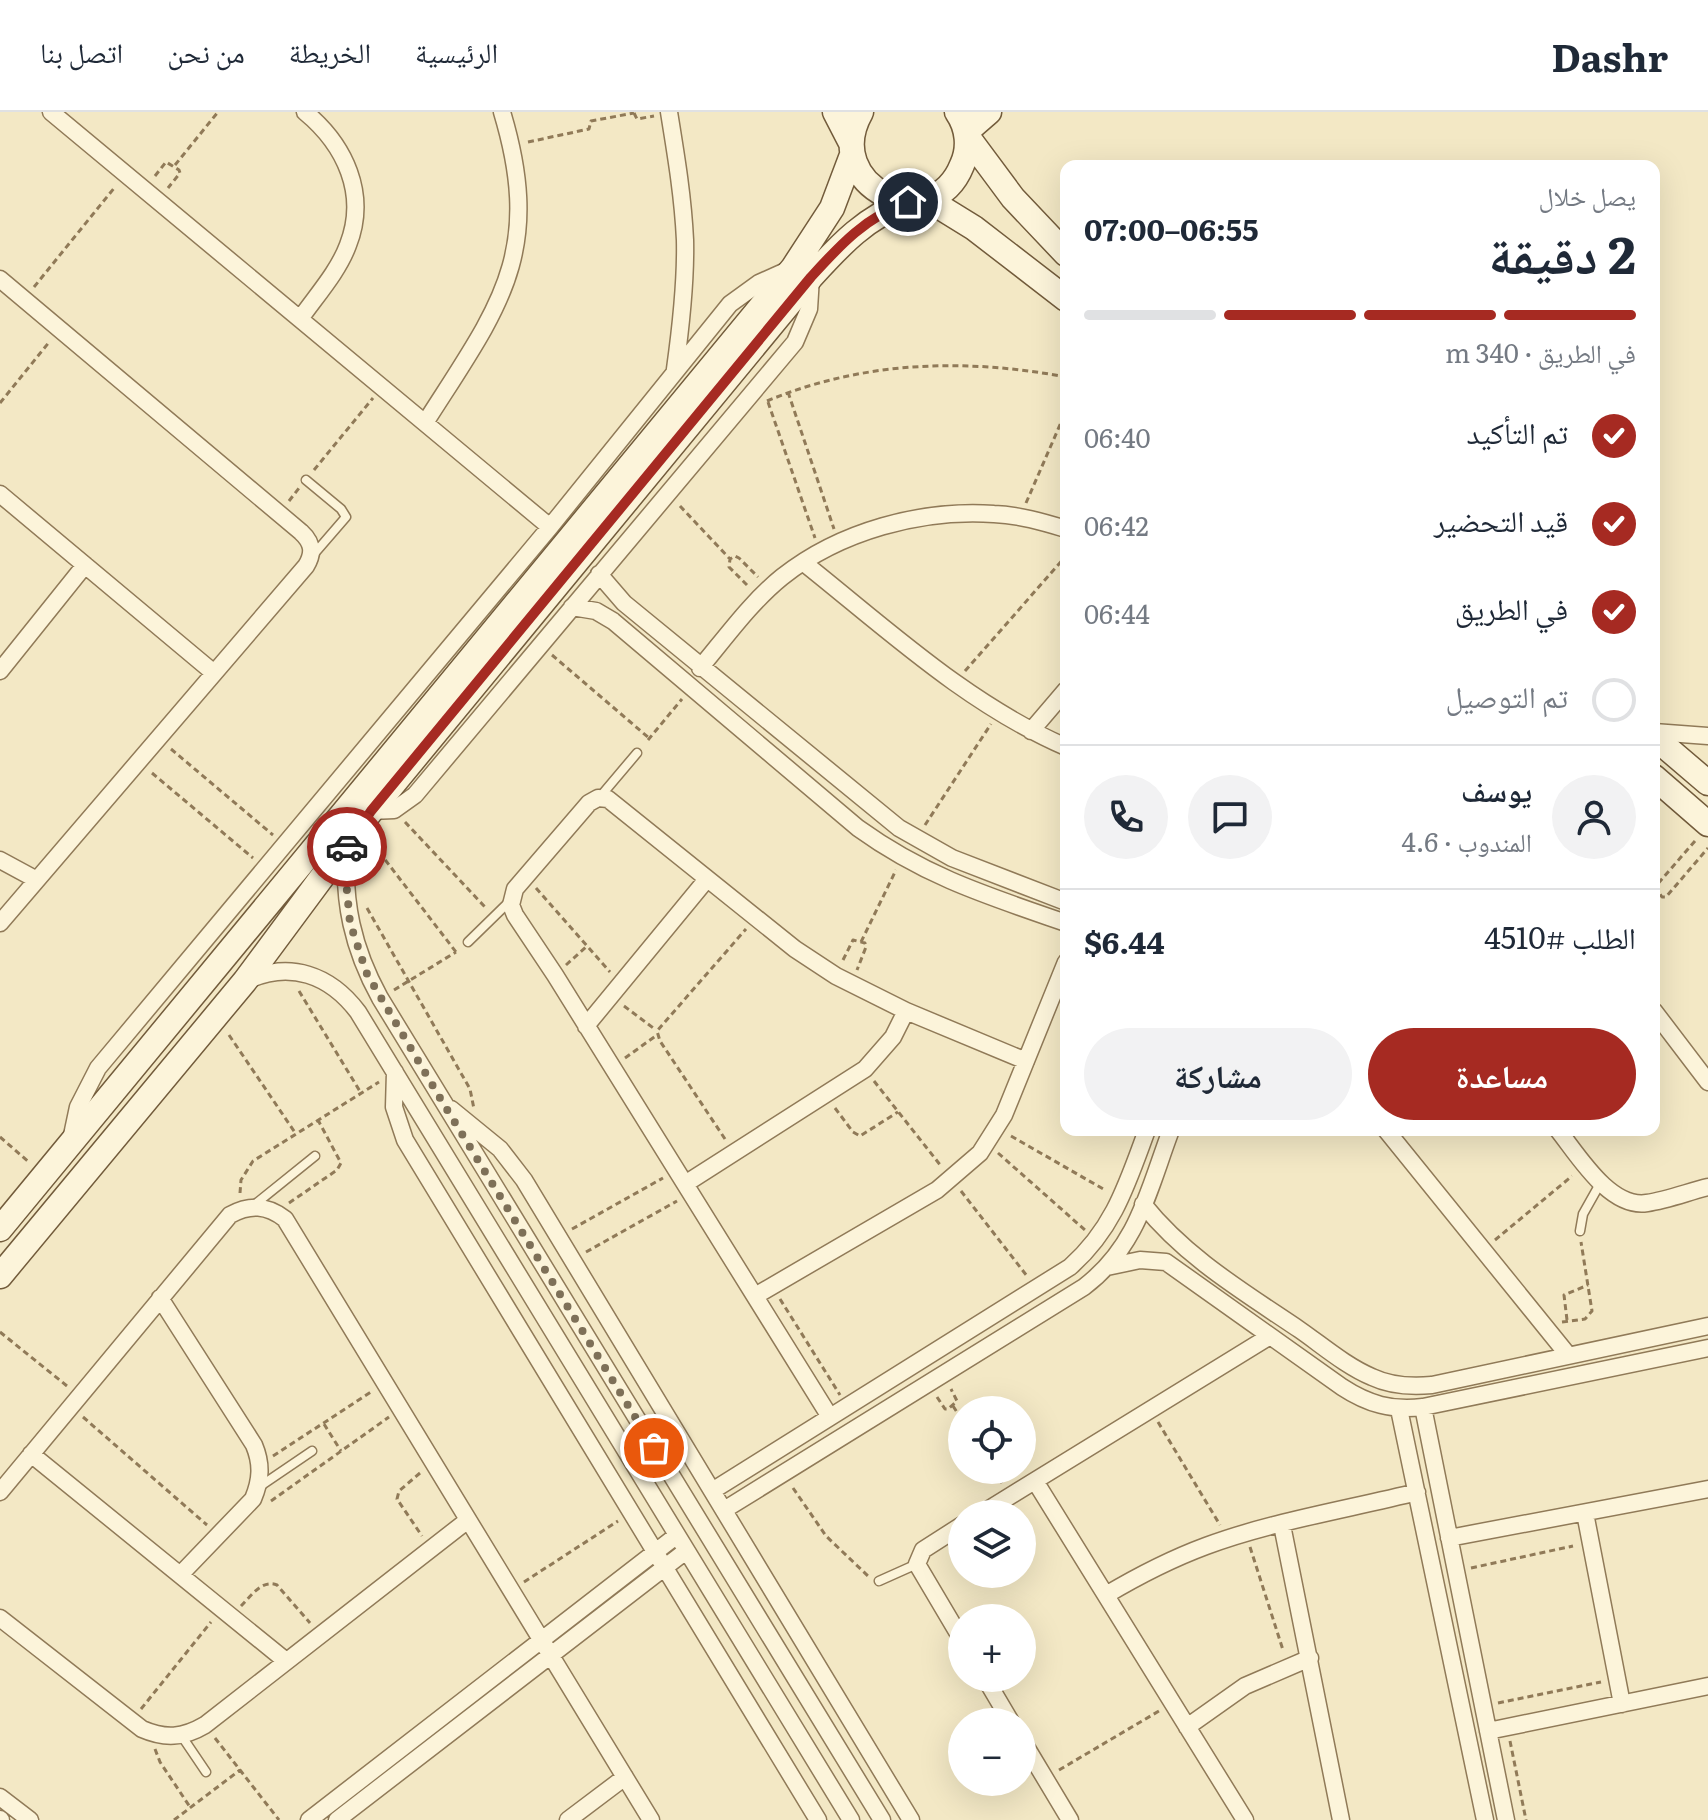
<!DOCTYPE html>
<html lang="ar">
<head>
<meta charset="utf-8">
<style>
  :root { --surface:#fff; --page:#f2f2f3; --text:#1f2937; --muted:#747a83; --line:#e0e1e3; --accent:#a62a22 }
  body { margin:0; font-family:Literata,"Noto Naskh Arabic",serif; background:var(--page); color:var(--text); direction:rtl; height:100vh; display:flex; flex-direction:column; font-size:30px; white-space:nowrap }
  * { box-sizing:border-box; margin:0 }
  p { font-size:26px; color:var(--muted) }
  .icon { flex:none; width:44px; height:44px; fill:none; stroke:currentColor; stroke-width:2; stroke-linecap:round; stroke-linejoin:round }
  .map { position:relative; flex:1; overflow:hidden; direction:ltr }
  .details { position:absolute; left:1060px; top:48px; width:600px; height:976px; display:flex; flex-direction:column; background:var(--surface); border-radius:16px; box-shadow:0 8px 32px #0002; direction:rtl }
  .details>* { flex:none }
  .fabs { position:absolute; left:948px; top:1284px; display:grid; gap:16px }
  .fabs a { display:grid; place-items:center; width:88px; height:88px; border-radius:50%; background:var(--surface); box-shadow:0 8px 32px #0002; font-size:40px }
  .pin { position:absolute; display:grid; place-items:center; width:68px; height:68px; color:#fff; margin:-34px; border:4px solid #fff; border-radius:50%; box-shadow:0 2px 8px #0007 }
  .courier { position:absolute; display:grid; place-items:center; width:80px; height:80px; margin:-40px; border:6px solid #a62a22; border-radius:50%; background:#fff; color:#222; box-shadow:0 2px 10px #0007 }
  .overview em { font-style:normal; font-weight:700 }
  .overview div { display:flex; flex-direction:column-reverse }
  .overview { display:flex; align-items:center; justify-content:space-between; height:136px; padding:0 24px }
  h1 { font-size:52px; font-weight:700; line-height:60px }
  .bar { display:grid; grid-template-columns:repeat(4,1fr); gap:12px 8px; align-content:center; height:96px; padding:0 24px }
  .bar i { height:10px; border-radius:6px; background:var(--line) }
  .bar .on { background:var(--accent) }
  .bar p { grid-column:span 4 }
  .line { display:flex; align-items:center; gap:20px; padding:0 24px; border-top:2px solid var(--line) }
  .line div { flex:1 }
  .round { display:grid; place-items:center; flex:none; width:84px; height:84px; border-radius:42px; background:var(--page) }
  ol { padding:0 24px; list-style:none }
  li { display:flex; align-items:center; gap:24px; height:88px }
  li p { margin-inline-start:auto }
  li .icon { padding:8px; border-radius:50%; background:var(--accent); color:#fff; stroke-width:4 }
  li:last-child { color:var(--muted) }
  li i { width:44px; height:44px; border:4px solid var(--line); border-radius:50% }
  .action { display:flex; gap:16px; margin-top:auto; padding:16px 24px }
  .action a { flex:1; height:92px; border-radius:48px; background:var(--accent); color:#fff; font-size:32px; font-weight:700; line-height:92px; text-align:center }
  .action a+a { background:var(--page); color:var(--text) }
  header { display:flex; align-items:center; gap:48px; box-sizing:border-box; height:112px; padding:0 40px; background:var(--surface); border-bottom:2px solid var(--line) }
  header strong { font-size:38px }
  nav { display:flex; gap:44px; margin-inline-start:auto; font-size:28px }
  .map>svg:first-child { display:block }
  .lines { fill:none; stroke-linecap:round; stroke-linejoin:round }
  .lane-casing { stroke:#907a58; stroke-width:11 }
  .street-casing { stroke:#907a58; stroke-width:19 }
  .secondary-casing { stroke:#725b3b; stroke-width:27 }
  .path { stroke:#907a58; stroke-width:3; stroke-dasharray:6 4; stroke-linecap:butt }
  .lane { stroke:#fcf4da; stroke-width:8 }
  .street { stroke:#fcf4da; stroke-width:16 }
  .secondary { stroke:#fcf4da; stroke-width:24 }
  .done { stroke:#7e7058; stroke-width:8; stroke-dasharray:0 14.4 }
  .route { stroke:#a62a22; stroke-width:10 }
</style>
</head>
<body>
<header>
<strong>Dashr</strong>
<nav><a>الرئيسية</a><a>الخريطة</a><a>من نحن</a><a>اتصل بنا</a></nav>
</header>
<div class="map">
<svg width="1708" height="1708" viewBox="0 0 1708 1708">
  <rect width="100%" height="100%" fill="#f3e8c5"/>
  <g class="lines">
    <g class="lane-casing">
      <path id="lane" d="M306,368L341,397L346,405L314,442
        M599,686L637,641
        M468,830L511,788
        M253,1094L315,1044
        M1580,1119L1583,1102L1601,1070
        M259,1375L312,1339
        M879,1469L917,1452
        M181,1623L206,1660"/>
    </g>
    <g class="street-casing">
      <path id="street" d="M51,0L550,415
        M669,0C676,43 683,85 685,128C686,171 681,214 675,257
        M0,167L301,420C313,431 314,441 306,454L0,811
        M300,207C316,184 338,160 348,133C368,82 345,33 305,0
        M425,311C498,196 545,143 502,0
        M0,382L214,561
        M804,451C887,517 967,592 1066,635
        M599,462L624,491L899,716L952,746L1066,790
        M572,495L596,499L613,509L858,716C926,765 988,784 1066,811
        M700,556C726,525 751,490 782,465C840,419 921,397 994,402C1019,403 1043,410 1066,417
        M0,559L85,453
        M1031,619L1066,578
        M1654,620L1708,624
        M371,699L394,698L415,683L795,230L809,197L811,165
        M347,733C342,789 353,837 380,886L882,1708
        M0,748L37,768
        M246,869C290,848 330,863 358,900L851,1708
        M1654,899L1708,970
        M586,914L707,767
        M395,960L394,995L405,1028L818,1708
        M451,997L500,1037L524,1068L911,1708
        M1386,1018L1568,1243
        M1558,1018C1578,1043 1610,1097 1647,1091C1667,1088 1688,1080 1708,1075
        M71,1028L78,995L98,956L550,415L730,192L759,171L788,158
        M685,1072L865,957L893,925L906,899
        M1143,1092C1186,1146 1244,1180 1300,1218C1323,1234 1346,1254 1372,1265C1391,1274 1411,1275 1432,1273L1708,1214
        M1107,1155L1140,1148L1166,1150L1342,1275C1368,1292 1392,1299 1423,1295L1708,1236
        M755,1184L937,1078L980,1041L1004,1003L1066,850
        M160,1186L254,1333C262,1352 261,1368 253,1387L180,1463
        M1423,1295L1506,1708
        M1399,1297L1485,1708
        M830,1305L555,863L515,803L511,793L515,777L589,691L598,686L608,687L795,837L836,864L906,899L1026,949
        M31,1342L286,1549
        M1035,1369L1245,1708
        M712,1379L1070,1155C1114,1116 1127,1072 1147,1018
        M0,1380L230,1103C250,1092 267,1093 285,1107L651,1708
        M724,1398L1084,1175C1138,1134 1148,1079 1171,1018
        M1585,1401L1622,1592
        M981,1402L1270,1224
        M962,1413L923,1438L917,1452L962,1528
        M1282,1413L1341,1708
        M1449,1426L1708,1377
        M1106,1483C1138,1464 1171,1447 1206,1434C1270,1410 1349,1397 1417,1380
        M0,1506L142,1617C165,1627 183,1626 205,1613L468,1408
        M985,1566L1011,1610
        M1187,1615L1245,1574L1310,1546
        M1488,1619L1708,1574
        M1022,1628L1070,1708
        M0,1685L30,1708
        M0,1707L1,1708
        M309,1708L676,1424
        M337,1708L686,1439
        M568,1708L625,1665"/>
    </g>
    <g class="secondary-casing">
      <path id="secondary" d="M835,0L851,31
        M861,0C819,74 932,128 962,53C970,36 968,16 957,0
        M966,20L989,0
        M967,24L1013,86L1066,142
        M927,87L974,116L1066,187
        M1654,625L1708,671
        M1654,665L1708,712
        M0,1117L793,156L832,96L852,43
        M0,1164L245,869L371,699L811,165C840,133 867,104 908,90"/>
    </g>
    <path class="path" d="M634,1L637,7L654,4
      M528,30L589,17L591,9L634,1
      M175,53L218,0
      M155,64L166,50L179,58L180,61L168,76
      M34,175L115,75
      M788,280L834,417
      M767,289C863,249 965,246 1066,265
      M768,290L815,426
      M0,291L50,229
      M314,358L373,286
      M289,389L299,376
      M1026,391L1066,299
      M680,394L730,447
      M747,473L729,455L730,447L735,444L739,446L758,465
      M552,543L649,626
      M965,559L1066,444
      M648,628L682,587
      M171,637L273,723
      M152,661L253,746
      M405,710L485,795
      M925,713L991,612
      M1695,729L1655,775L1662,785H1666L1708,736
      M373,732L456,840
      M536,776L610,860
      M367,796L470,977L474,997
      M861,830L896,758
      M843,848L853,828L865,831L866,835L857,858
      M566,853L587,834
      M394,878L456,840
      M299,879L361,981
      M624,894L656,918
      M229,923L296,1022
      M625,946L657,923
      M874,969L941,1054
      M835,996L853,1020L860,1024L898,1000
      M1011,1024L1105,1078
      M0,1025L30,1051
      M725,1027L660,929L657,919L746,817
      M998,1041L1085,1118
      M961,1079L1027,1164
      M240,1081L241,1068L253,1049L379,970
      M289,1091L337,1058L341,1051L318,1008
      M572,1117L663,1066
      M1495,1128L1572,1064
      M586,1140L677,1089
      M780,1187L840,1283
      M1567,1208L1564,1183L1588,1173
      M1562,1210L1585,1207L1592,1199L1581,1130
      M0,1220L67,1274
      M937,1285L945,1297H948L957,1289L951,1277
      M953,1294L962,1308
      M83,1305L207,1413
      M1158,1310L1220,1413
      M324,1312L341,1339
      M273,1344L371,1280
      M994,1358L1002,1371
      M420,1361L399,1379L397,1387L422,1424
      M793,1376L826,1424L868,1464
      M271,1389L389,1305
      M1250,1435L1283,1538
      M1471,1456L1573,1434
      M524,1470L618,1409
      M241,1494C251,1484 262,1467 277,1473L310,1511
      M1498,1591L1601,1570
      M141,1597L211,1510
      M215,1626L279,1708
      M1510,1629L1526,1708
      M155,1637L160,1650L190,1695
      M1059,1658L1159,1599
      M174,1708L240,1658"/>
    <use href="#lane" class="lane"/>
    <use href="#street" class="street"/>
    <use href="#secondary" class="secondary"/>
  </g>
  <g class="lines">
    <path class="done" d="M347,735L345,758L350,811L367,862L443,991L654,1336"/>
    <path class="route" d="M347,735L371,699L811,165C840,133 867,104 908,90"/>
  </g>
</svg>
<div class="fabs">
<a><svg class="icon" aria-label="locate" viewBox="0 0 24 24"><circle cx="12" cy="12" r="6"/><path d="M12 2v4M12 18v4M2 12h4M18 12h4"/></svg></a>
<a><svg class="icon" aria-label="layers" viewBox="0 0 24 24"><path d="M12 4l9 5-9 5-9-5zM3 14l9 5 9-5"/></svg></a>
<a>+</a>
<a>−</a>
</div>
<div class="pin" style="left:654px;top:1336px;background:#ea580c"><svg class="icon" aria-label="bag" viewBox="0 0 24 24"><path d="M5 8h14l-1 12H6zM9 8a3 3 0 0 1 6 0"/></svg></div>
<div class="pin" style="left:908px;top:90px;background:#1f2937"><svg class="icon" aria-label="home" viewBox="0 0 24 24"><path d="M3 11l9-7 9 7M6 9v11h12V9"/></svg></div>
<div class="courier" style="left:347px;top:735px"><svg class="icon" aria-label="car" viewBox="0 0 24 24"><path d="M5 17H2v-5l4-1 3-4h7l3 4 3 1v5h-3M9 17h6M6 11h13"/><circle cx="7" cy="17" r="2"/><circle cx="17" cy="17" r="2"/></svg></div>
<section class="details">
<div class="overview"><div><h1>2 دقيقة</h1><p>يصل خلال</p></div><em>06:55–07:00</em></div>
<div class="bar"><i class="on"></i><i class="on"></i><i class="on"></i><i></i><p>في الطريق · 340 m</p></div>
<ol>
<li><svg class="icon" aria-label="check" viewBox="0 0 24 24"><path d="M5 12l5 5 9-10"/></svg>تم التأكيد<p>06:40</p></li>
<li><svg class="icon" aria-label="check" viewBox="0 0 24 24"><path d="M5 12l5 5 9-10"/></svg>قيد التحضير<p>06:42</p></li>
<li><svg class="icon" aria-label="check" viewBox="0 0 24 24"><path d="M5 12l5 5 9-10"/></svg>في الطريق<p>06:44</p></li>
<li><i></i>تم التوصيل</li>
</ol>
<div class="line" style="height:144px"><a class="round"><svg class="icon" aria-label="person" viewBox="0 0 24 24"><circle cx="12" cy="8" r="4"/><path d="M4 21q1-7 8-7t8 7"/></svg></a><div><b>يوسف</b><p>المندوب · 4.6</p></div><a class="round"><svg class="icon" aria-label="chat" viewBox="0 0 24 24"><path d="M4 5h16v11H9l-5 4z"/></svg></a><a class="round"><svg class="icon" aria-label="phone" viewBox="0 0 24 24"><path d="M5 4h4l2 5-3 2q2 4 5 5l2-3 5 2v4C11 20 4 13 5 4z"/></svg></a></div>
<div class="line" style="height:104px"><div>الطلب #4510</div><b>$6.44</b></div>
<div class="action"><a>مساعدة</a><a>مشاركة</a></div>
</section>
</div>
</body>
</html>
